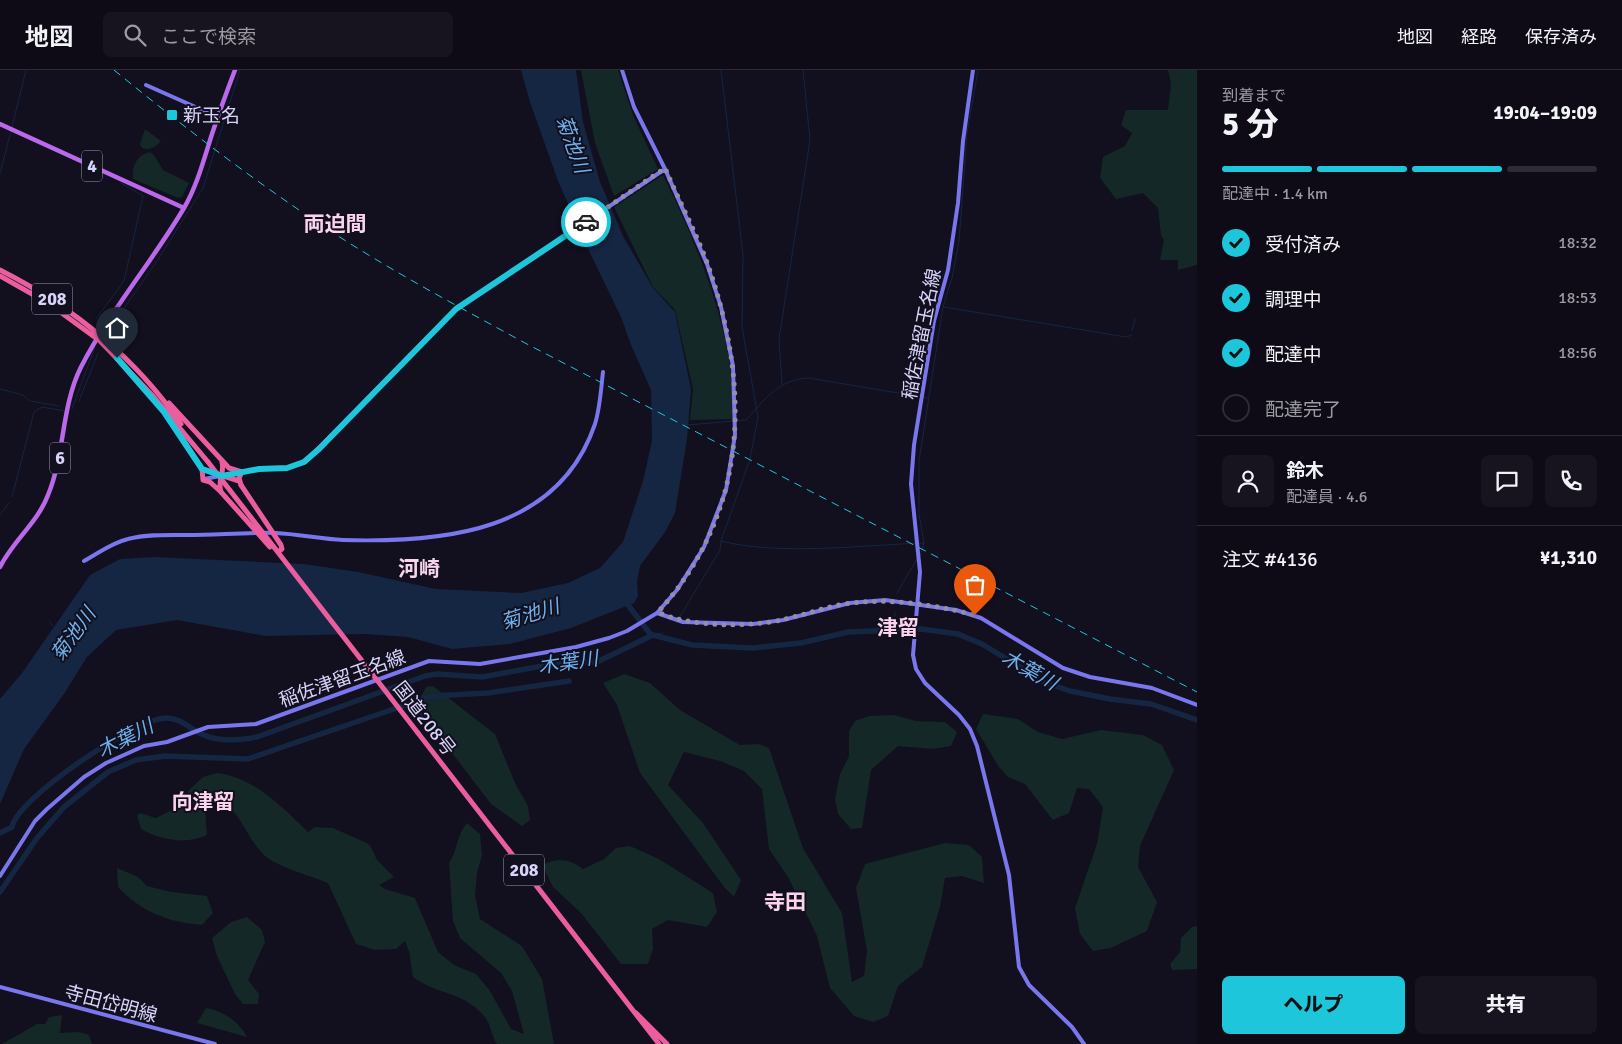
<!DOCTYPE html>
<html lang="ja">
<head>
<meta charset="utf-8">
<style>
  :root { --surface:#0e0b16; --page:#17141f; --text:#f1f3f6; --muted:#9b9ba1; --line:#2e2b35; --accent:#1dc6db }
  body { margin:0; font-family:Signika,"Noto Sans JP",sans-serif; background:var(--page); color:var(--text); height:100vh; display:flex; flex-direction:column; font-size:19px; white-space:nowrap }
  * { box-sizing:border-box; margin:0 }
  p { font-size:16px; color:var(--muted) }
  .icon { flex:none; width:28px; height:28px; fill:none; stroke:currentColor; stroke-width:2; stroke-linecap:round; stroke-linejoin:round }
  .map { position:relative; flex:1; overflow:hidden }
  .sheet { display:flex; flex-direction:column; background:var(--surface); width:425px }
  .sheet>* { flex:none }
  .pin { position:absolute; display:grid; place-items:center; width:42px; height:42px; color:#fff; margin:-51px -21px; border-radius:50% 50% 50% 0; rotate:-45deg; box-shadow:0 0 5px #0007 }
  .pin .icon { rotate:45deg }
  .courier { position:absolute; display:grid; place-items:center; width:50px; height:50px; margin:-25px; border:4px solid #1dc6db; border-radius:50%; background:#fff; color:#222; box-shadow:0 1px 6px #0007 }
  .head em { font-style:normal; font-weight:800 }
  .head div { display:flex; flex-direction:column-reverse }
  .head { display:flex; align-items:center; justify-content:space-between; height:85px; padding:0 25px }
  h1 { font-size:32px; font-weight:800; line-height:38px }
  .bar { display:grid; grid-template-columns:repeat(4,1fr); gap:8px 5px; align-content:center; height:60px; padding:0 25px }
  .bar i { height:6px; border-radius:4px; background:var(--line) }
  .bar .active { background:var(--accent) }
  .bar p { grid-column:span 4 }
  .line { display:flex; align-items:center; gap:12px; padding:0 25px; border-top:1px solid var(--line) }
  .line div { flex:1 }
  .round { display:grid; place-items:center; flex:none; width:52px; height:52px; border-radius:8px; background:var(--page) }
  ol { padding:0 25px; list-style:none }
  li { display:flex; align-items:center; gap:15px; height:55px }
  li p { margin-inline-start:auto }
  li .icon { padding:5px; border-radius:50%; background:var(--accent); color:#111; stroke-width:4 }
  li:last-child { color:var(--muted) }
  li i { width:28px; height:28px; border:2px solid var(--line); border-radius:50% }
  .cta { display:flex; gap:10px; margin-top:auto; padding:10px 25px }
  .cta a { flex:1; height:58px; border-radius:8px; background:var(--accent); color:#111; font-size:20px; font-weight:800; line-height:58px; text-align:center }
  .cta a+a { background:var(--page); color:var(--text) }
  header { display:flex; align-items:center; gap:30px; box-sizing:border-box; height:70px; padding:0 25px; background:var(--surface); border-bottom:1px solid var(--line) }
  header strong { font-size:24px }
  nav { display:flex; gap:28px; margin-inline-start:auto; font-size:18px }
  .search { width:350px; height:45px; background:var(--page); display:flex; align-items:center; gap:12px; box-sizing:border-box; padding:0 18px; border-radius:8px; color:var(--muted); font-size:19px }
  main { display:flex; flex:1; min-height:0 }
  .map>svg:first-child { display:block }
  .green { fill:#132827 }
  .water { fill:#152642 }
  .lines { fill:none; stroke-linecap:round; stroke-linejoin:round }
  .stream { stroke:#152642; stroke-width:1 }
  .river { stroke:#152642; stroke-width:5.5 }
  .secondary { stroke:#7a76ed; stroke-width:4 }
  .primary { stroke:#bb68eb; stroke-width:4.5 }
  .highway { stroke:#ea5d9f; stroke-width:5 }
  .rail { stroke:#1dc6db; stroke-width:1; stroke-dasharray:8 6; stroke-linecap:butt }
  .highway-bridge { stroke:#ea5d9f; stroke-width:5 }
  .done { stroke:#928eac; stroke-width:5; stroke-dasharray:0 9 }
  .route { stroke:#1dc6db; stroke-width:6 }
  .poi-dot { fill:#1dc6db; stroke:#120f1e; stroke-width:2 }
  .labels { text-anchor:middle; stroke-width:4; stroke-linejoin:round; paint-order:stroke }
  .shield { fill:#120f1e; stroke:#9c98b7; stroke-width:1 }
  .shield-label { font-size:18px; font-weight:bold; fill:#d7d3f9 }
  .poi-label { font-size:19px; fill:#d7d3f9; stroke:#120f1e; text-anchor:start }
  .street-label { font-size:19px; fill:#d7d3f9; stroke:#120f1e }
  .water-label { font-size:20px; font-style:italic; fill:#6eb0ec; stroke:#120f1e }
  .quarter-label { font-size:21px; font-weight:bold; fill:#f9d4ec; stroke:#120f1e }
</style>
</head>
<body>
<header>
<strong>地図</strong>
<div class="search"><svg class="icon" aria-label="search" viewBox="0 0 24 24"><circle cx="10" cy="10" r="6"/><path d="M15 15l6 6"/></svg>ここで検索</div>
<nav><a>地図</a><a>経路</a><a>保存済み</a></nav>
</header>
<main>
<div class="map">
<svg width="1197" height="974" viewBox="0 0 1197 974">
  <rect width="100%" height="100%" fill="#120f1e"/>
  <path class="green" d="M581,0H618L633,45L658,99L614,126L595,73Z
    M1168,0H1197V195L1178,200V190H1160L1164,170L1161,165L1158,138L1143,123L1116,129L1100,108L1103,87L1125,76L1132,63L1121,55L1126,40H1168L1171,14Z
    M145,59L161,71C156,77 148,82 141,77L140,74Z
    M150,82L154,85L163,100L189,113L182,127L178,128L133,109C132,96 136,85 150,82Z
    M663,105C693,166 719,228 730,295C733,313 732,331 733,349L690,350L693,319L675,240L653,217L614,137Z
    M624,604L650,613L680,640L740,675L759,674L769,678L803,778L842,843L852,912L864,906L867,881L856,818L865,794L945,773L969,775L982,787L984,813L962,806L945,808L940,837L922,897L898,916L888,946L873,952L854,946L830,918L817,866L788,807L769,779L762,719L744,701L720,691L684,682L668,715L703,753L741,810L734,827L724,817L640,703L617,635L603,613Z
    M433,616L495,664L515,713L528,736L530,750L522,756L491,734L436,662L413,642L426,617Z
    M983,644L1018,649L1038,662L1062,669L1101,660L1143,665L1162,675L1174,700L1140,776L1138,797L1157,832L1147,861L1111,878L1093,881L1080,864L1075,838L1097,774L1103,737L1089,719L1077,718L1069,743L1053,750L1025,714L1008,707L999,697L976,659Z
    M894,645L916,651L945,652L957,662L951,676L932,679L898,676L871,700L862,758L851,759L838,744L835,729L840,704L849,686V661L855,651L869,646Z
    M217,703C254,707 282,737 308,762L315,757L333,758L367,773L371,777L377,790L394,807L379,815L385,819L415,828L438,882L454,895L476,904L490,921L511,959L524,964L512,921L501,903L460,868L453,851L449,793C458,780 456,765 467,753L480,764L482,785L477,803L475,825L480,849L522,876L542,909L554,974H497C491,966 491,953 484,946C463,921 437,925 413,907L409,881L405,871L396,879L375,880L356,874L328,813C311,806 277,797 264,785C242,763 240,732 204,725L207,765C187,775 160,770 141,759L137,745L140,743L156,748L180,736L189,720L203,707Z
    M630,776L659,789L713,823L717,842L707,857L668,850L652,859L653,879L648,894H621L581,843L553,817L542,795C558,787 569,789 583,799L604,789L616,778Z
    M117,798L138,807L147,816L171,822L207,826L213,843L202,855C168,852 141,842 118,817Z
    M247,847L262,860L265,872L248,910L259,924L258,934H243L235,924L217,886L212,868L231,852Z
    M1197,856V899L1172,900L1170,894L1180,882L1181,868L1192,857Z
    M206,938C224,941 239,952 247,967L197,953Z
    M62,945L60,963L79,962L89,965L92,974H2L37,954H45L49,947Z"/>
  <path class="water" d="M521,0H576L583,52L600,112L623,166L653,218L675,242L691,319L687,369L675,443L665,462L640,496L637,511L638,526L634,533L571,558L510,574L452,579L408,567L364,564L266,566L177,550L116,560L87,587L64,624L24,679L0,734V629L22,603L90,505L120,489L154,487L304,494L358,502L436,519L521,523L568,513L600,498L623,472L643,411L652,371L651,320L631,275L621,247L591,185L558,111L530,32Z"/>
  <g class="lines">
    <path class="stream" d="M12,57L26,0
      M0,103L11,61
      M944,237L1126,267L1132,265
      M96,249L124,211L143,126L121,113
      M109,260L159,188L203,118L240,0
      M1132,261L1135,249
      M782,314L779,269L810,70L803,0
      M0,319L23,325L30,331L59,336
      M79,331L98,283
      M72,339L95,277
      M687,355L746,350C765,329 779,309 809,308L928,328
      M12,427L34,342L42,337L65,341
      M0,445L9,433
      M721,471C779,486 863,475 924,473
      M920,486L924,473L919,444V391L943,237L952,208L959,172L967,63L978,0
      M897,523L917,489
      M679,548L720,480L721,471L750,389L758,347L742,257L743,185L721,0
      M49,551L53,556
      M894,559L895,542
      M651,565L663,563"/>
    <path class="river" d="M625,531L651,565
      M0,763L12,757C16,729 137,648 166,648C182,648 190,660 204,665C219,672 241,670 257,667L425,606L437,604L482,607L558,593L597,592L653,565L692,575L753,578L801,573L848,562L921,559L958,564L982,574L1044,612L1070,621L1110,629L1151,634L1197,650
      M0,822L37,768L64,737L108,702L136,690L165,686L248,689L432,626L488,623L569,611"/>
    <path class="secondary" d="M973,0L963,71L958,133L948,200L934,251L914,375L911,414L920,502L913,585L916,599L925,613L959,645L970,659L977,676L1009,805L1019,897L1029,915L1072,957L1084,974
      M146,15L218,47
      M204,409L259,399L287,398L305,392L456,239L665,99
      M84,491C99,483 111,473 128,469C147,464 169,465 188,465C217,465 246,462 276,463C298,464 321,469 343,470C442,473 558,463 595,354C600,338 601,319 603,302
      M657,543L683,552L753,554L783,550L850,533L885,530L956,540L981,548L1063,598L1090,607L1152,618L1197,635
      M0,806L35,751L47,739L84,707L106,693L144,676L167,672L208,657L256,654L429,591L480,594L576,577L609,568L627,561L657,543L677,520L704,477L726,420L735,365L733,296L721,237L707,194L665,99L634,37L622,0
      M0,917L215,974"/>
    <path class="primary" d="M0,54L184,138
      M0,497C13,471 38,452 48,425C65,384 61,337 81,297C110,241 152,192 184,138C197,116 204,89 212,64C219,43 227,21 235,0"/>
    <path class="highway" d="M0,200C73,237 134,286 181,354
      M0,206L48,233L100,271L153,326L208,392
      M169,333L229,398L242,402L239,408L241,415
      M174,356L202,399L203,410L210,412L221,422
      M202,399L239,411
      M221,422C217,411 225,403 222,392
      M418,663L659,974
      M636,943L667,974"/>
    <path class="rail" d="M114,0C185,58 258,114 335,164C397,204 461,238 525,273L1197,622"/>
    <path class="highway-bridge" d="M208,392L418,663
      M241,415L281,475L282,479L278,482
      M221,422L270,477"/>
  </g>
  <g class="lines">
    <path class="done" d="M586,152L665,98C679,131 696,162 708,195C751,318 749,442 658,542C688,557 751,558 785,549C807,544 828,536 851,533C893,528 934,535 975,545"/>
    <path class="route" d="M117,288L164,342L202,399L208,401L222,406L259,399L287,398L304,392L319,379L456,239L586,152"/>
  </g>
  <rect class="poi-dot" x="166" y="39" width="12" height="12" rx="2.5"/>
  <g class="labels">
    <g class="shield">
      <rect x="82" y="80.5" width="20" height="31" rx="4"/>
      <rect x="32" y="213.5" width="40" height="31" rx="4"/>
      <rect x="50" y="372.5" width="20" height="31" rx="4"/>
      <rect x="504" y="784.5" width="40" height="31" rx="4"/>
    </g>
    <g class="shield-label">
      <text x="92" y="102">4</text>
      <text x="52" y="235">208</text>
      <text x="60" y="394">6</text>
      <text x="524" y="806">208</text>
    </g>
    <g class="poi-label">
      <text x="183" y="52">新玉名</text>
    </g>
    <g class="street-label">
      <text transform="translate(921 264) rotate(-79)" y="7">稲佐津留玉名線</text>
      <text transform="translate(342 608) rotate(-20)" y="7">稲佐津留玉名線</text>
      <text transform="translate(425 648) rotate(52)" y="7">国道208号</text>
      <text transform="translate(111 933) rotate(15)" y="7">寺田岱明線</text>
    </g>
    <g class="water-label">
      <text transform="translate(573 74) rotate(70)" y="7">菊池川</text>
      <text transform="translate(530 544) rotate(-17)" y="7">菊池川</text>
      <text transform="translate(73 564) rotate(-54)" y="7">菊池川</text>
      <text transform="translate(568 592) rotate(-8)" y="7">木葉川</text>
      <text transform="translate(1030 600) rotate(29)" y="7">木葉川</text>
      <text transform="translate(125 668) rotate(-27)" y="7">木葉川</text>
    </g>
    <g class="quarter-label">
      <text x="335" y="161">両迫間</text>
      <text x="419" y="506">河崎</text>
      <text x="898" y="565">津留</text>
      <text x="203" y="739">向津留</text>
      <text x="785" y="839">寺田</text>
    </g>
  </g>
</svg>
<div class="pin" style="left:975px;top:545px;background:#ea580c"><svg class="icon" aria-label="bag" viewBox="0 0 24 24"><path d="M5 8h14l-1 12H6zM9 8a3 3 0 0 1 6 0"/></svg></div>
<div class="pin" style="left:117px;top:288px;background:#1f2937"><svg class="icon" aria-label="home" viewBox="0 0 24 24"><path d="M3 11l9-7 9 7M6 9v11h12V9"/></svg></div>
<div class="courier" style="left:586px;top:152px"><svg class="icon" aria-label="car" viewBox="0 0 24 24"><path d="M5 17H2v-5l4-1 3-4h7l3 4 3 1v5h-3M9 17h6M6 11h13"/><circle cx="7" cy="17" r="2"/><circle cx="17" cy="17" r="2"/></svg></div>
</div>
<section class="sheet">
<div class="head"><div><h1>5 分</h1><p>到着まで</p></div><em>19:04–19:09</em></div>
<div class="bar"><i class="active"></i><i class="active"></i><i class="active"></i><i></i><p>配達中 · 1.4 km</p></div>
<ol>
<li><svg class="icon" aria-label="check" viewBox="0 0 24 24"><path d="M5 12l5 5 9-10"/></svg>受付済み<p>18:32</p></li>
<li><svg class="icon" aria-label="check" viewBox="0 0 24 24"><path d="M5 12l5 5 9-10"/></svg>調理中<p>18:53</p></li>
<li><svg class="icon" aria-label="check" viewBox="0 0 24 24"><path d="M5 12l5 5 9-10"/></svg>配達中<p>18:56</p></li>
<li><i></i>配達完了</li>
</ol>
<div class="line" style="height:90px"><a class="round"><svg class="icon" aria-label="person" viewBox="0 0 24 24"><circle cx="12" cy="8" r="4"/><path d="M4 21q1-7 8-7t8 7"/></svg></a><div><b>鈴木</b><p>配達員 · 4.6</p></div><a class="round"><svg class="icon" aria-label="chat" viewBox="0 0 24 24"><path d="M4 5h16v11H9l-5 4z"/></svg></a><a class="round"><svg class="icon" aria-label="phone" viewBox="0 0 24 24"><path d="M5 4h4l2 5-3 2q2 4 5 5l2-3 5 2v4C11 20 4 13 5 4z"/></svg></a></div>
<div class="line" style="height:65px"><div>注文 #4136</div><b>¥1,310</b></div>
<div class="cta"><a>ヘルプ</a><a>共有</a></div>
</section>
</main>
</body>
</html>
